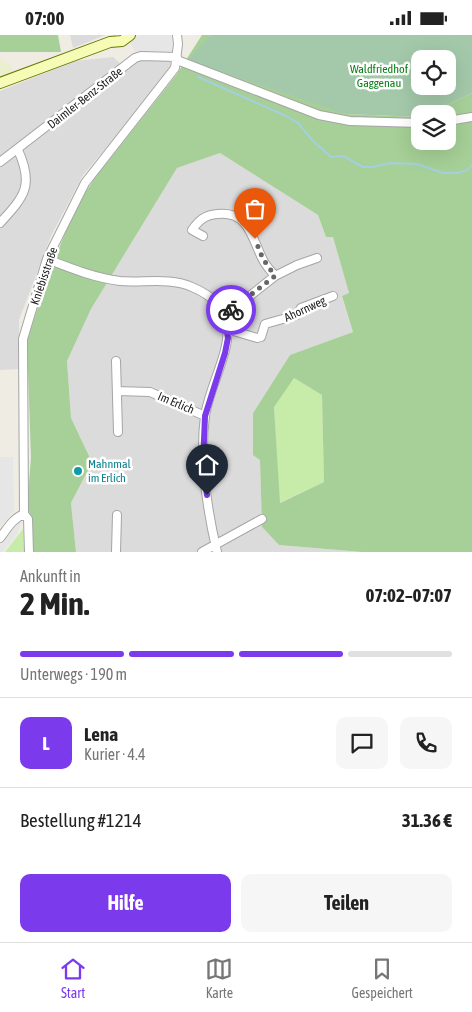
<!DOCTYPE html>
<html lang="de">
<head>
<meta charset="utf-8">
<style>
  :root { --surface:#fff; --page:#f6f6f6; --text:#222; --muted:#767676; --line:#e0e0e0; --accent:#7c3aed }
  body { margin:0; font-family:"Asap Condensed",sans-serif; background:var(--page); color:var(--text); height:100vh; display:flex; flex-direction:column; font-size:19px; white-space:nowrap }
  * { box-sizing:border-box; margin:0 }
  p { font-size:16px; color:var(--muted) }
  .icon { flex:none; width:28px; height:28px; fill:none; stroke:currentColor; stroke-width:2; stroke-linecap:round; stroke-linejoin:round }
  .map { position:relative; height:517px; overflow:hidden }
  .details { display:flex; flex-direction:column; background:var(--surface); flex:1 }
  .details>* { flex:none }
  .tools { position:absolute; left:411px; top:15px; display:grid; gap:10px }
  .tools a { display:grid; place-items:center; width:45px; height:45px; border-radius:10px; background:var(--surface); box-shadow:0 5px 20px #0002; font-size:25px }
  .pin { position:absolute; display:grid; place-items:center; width:42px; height:42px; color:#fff; margin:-51px -21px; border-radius:50% 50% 50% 0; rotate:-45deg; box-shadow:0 0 5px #0007 }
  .pin .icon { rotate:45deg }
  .courier { position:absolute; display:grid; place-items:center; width:50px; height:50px; margin:-25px; border:4px solid #7c3aed; border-radius:50%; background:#fff; color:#222; box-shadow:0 1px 6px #0007 }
  .summary em { font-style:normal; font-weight:700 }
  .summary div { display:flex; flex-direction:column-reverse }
  .summary { display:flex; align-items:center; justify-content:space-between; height:85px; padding:0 20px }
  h1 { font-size:32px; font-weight:700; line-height:38px }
  .bar { display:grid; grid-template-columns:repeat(4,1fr); gap:8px 5px; align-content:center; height:60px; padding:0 20px }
  .bar i { height:6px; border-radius:4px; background:var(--line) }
  .bar .selected { background:var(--accent) }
  .bar p { grid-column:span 4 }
  .line { display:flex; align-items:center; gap:12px; padding:0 20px; border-top:1px solid var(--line) }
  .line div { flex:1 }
  .round { display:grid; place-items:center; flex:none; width:52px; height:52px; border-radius:10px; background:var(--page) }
  .button { display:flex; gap:10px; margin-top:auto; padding:10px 20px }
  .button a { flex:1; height:58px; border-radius:10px; background:var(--accent); color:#fff; font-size:20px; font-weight:700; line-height:58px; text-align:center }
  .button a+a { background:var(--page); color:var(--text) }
  .status { display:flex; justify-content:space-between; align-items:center; height:35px; padding:0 25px; background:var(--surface); direction:ltr }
  .status svg { height:14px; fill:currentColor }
  .menu { display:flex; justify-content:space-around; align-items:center; height:70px; border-top:1px solid var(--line); background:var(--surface); font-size:14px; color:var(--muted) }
  .menu a { display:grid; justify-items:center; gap:2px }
  .menu .selected { color:var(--accent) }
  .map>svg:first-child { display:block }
  .residential { fill:#dcdbdb }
  .farmland { fill:#ebefce }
  .grass { fill:#c7eba8 }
  .forest { fill:#a6d097; fill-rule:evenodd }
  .cemetery { fill:#a4c9aa; fill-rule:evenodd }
  .parking { fill:#e6e6e6 }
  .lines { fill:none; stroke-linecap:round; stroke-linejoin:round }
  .stream { stroke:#a3cfde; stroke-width:2 }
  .street-casing { stroke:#a5a5a5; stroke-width:10 }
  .secondary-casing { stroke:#687802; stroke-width:12 }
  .street { stroke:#fff; stroke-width:8 }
  .secondary { stroke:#f6fbb6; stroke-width:10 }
  .done { stroke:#676663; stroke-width:5; stroke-dasharray:0 9 }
  .route { stroke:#7c3aed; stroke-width:6 }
  .culture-dot { fill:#0f9aa8; stroke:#fff; stroke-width:2 }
  .labels { text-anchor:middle; stroke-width:5; stroke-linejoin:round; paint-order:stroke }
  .park-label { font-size:12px; fill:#097f15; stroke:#fff }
  .street-label { font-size:12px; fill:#1e1e1e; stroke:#fff }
  .culture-label { font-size:12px; fill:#0d838f; stroke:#fff; text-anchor:start }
</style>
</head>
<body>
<div class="status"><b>07:00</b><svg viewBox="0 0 49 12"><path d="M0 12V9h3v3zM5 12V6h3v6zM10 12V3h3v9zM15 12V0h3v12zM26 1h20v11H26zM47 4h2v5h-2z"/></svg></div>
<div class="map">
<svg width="472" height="517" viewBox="0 0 472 517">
  <rect width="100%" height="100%" fill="#efece3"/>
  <path class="residential" d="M70,0H105L73,13Z
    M113,22L126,34L139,25H168L171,28L164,45L83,140L51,201L19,285L20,334L0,335V56L75,26Z
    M220,118L318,180L326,202H333L349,258L342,262L353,297L290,320L253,378L260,424L262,492L279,510L362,517H76L71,468L89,433L90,423L71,383L67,326L91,274L177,133Z"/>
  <path class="farmland" d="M0,24L10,30L13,37L0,43Z"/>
  <path class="grass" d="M294,343L322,360L324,447L279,468L274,371Z
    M23,494L24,517H5Z"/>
  <path class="forest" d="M0,0H58L61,17H0Z
    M202,0H211L209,2L345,79L420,82V106H448V81H450L447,70L472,58V517H362L279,510L262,492L260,425L253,420V378L290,320L353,297L342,261L349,258L333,202H326L318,180L220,118L177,133L91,274L67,326L71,383L90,423L89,433L71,468L76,517H32L28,460L31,423L27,306L47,244L75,173L97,140L177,39ZM294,343L322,360L324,447L280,468L274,372Z"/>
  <path class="cemetery" d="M211,0H472V58L447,70L451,81H448V79H420V82L345,79L188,25ZM420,24H448V51H420Z"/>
  <path class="parking" d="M139,0H171L172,16L135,17L130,6Z
    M0,422H13L14,476L0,492Z
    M24,479L16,501L3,517H0V503Z"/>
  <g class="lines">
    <path class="stream" d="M198,42L284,80L298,88L313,106L331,122L343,121L363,132H373L390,128L417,129L443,138H458L467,135L472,130"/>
    <g class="street-casing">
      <path id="street" d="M177,25L319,80L350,86L420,88
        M448,86L472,82
        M0,127L135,23L141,21L177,22
        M0,188C25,161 34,150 18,115
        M203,201L192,195C199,185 205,180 217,179C249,175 252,204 263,225C266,231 271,236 275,241
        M47,224C70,233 95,243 120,246C143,248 170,242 192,252C259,280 212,334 205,381C199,425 207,474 217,517
        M224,279L241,268L275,241L297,230L317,223
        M227,294L257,303L261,302L265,289L297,280L301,273L333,261
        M116,326L118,397
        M117,356L150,357L205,381
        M0,503C7,494 13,483 24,479
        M29,517L28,484L24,479L23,304L47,224L85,148L175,33L178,9L177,0
        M116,517L117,480
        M202,517L262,484"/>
    </g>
    <g class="secondary-casing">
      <path id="secondary" d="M0,48L110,7L122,6L130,0"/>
    </g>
    <use href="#street" class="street"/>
    <use href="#secondary" class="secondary"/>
  </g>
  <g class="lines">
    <path class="done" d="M231,275L275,241L263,224L255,204"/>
    <path class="route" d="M207,460L203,429L205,381L225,318L228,303L224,279L231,275"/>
  </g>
  <circle class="culture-dot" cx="78" cy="436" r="5"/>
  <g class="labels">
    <g class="park-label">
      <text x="379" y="38">Waldfriedhof<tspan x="379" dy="14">Gaggenau</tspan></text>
    </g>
    <g class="street-label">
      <text transform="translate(85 63) rotate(-38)" y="4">Daimler-Benz-Straße</text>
      <text transform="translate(44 241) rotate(-71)" y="4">Kniebisstraße</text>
      <text transform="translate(305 274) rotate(-25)" y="4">Ahornweg</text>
      <text transform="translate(176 368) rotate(23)" y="4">Im Erlich</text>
    </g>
    <g class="culture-label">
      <text x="88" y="433">Mahnmal<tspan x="88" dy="14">im Erlich</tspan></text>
    </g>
  </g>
</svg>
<div class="tools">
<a><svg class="icon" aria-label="locate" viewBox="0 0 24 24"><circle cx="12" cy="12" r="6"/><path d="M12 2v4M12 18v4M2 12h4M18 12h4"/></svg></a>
<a><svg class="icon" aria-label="layers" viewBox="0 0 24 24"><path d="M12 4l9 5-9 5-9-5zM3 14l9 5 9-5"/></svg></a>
</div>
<div class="pin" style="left:255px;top:204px;background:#ea580c"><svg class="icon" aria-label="bag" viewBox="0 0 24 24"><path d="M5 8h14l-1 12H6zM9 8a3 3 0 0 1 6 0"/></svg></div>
<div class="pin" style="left:207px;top:460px;background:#1f2937"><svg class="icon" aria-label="home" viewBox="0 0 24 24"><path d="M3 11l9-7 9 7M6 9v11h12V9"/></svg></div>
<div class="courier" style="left:231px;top:275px"><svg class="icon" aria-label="bike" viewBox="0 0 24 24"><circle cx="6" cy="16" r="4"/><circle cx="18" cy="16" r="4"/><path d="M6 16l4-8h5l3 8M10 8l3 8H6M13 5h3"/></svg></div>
</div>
<section class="details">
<div class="summary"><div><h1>2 Min.</h1><p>Ankunft in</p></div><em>07:02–07:07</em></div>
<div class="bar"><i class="selected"></i><i class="selected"></i><i class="selected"></i><i></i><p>Unterwegs · 190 m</p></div>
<div class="line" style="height:90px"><b class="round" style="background:var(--accent);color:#fff">L</b><div><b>Lena</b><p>Kurier · 4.4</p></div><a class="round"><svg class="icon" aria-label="chat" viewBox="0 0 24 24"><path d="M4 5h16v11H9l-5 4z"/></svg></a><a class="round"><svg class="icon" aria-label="phone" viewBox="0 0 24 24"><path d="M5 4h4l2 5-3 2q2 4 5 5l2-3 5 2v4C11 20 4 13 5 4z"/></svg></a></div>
<div class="line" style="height:65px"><div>Bestellung #1214</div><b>31.36 €</b></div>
<div class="button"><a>Hilfe</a><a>Teilen</a></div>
</section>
<nav class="menu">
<a class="selected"><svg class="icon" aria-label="home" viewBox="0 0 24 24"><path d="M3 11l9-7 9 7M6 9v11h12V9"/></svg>Start</a>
<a><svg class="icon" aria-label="map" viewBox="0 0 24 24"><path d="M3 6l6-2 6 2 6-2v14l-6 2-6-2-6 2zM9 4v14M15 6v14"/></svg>Karte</a>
<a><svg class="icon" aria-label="saved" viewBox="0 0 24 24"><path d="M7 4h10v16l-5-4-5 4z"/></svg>Gespeichert</a>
</nav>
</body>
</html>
